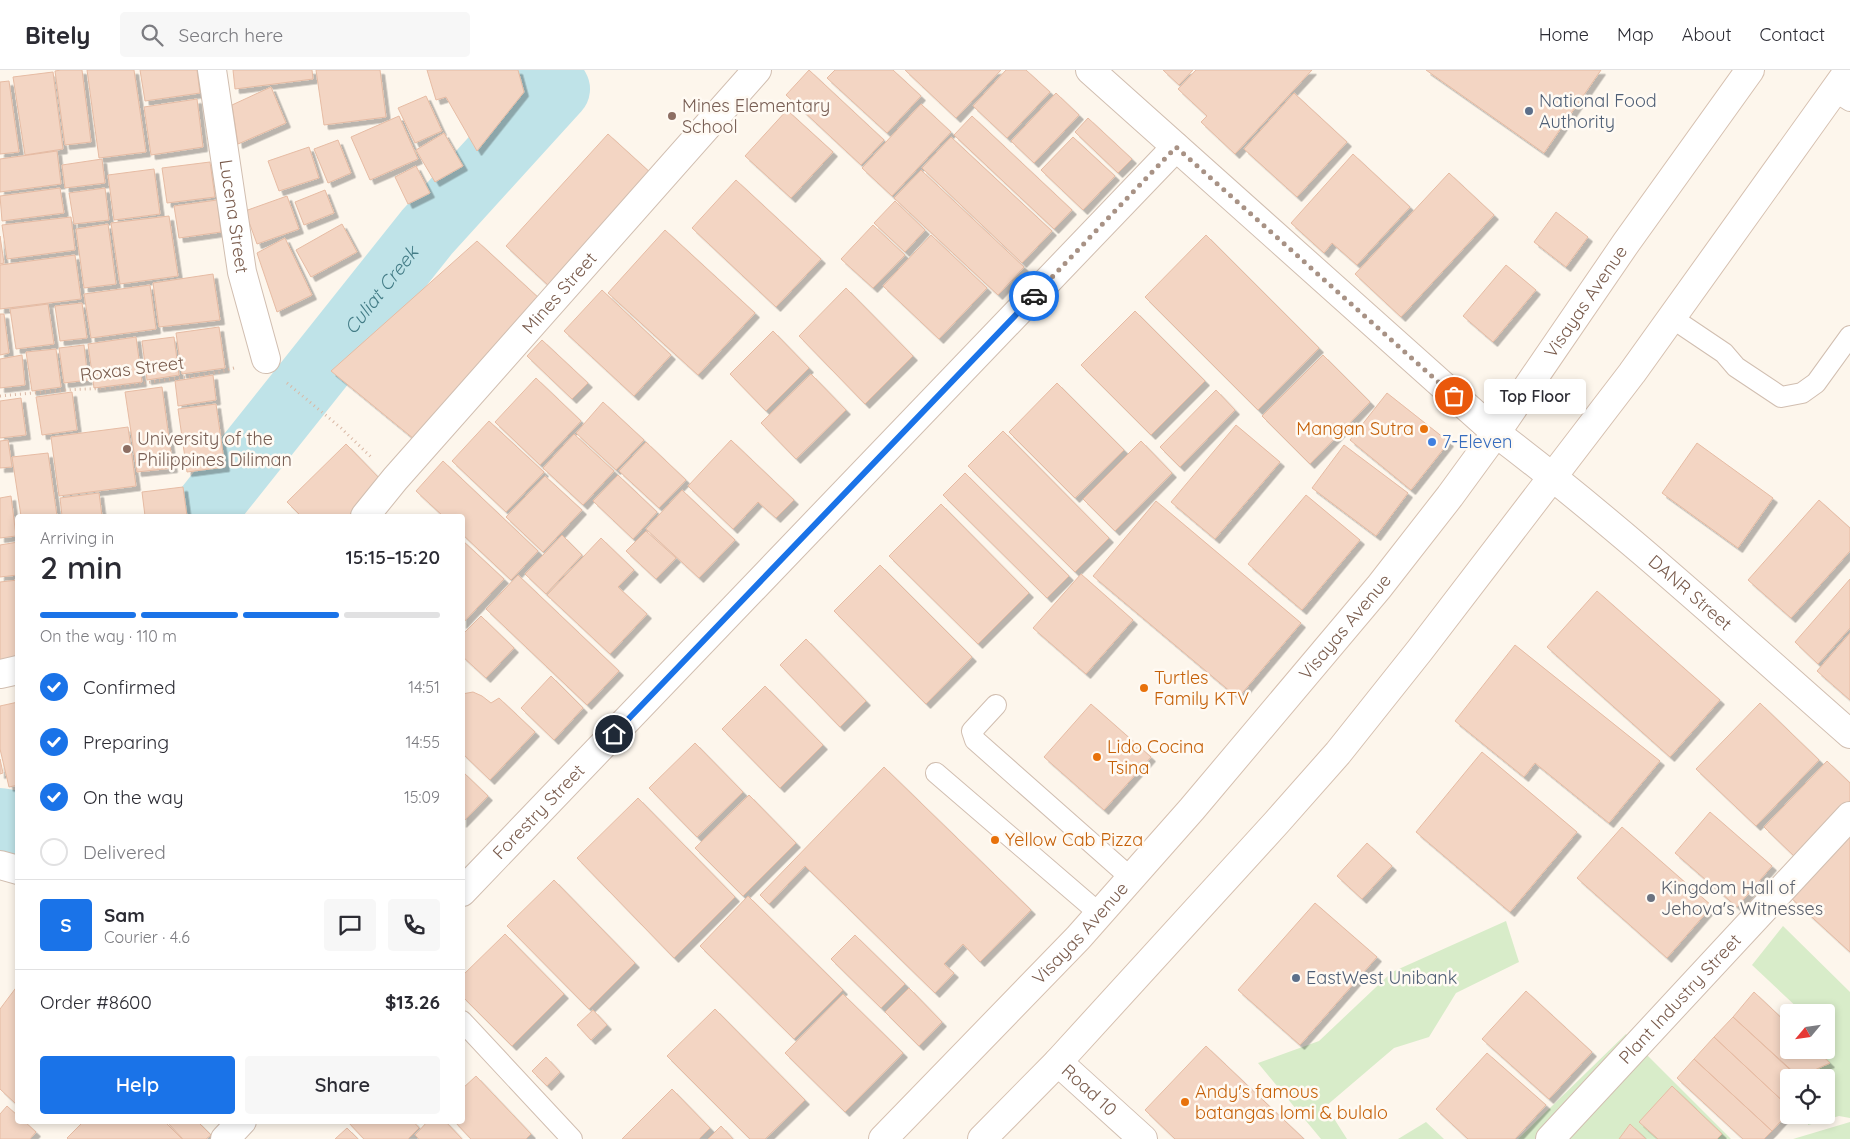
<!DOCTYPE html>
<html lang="en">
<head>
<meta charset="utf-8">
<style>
  :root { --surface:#fff; --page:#f7f7f7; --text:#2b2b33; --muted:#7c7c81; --line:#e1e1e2; --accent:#1a73e8 }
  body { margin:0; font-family:Quicksand,sans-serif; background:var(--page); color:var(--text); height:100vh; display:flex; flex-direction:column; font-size:19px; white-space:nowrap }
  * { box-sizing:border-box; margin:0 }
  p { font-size:16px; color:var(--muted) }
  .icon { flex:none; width:28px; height:28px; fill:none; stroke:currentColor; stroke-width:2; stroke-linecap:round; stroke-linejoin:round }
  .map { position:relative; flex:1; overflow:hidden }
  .side { position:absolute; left:15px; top:444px; width:450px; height:610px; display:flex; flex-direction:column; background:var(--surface); border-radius:5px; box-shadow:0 2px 8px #0003 }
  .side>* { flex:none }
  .needle { width:32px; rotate:241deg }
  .tools { position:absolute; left:1780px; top:934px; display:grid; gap:10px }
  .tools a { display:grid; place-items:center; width:55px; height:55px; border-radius:5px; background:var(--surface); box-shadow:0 2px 8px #0003; font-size:25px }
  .pin { position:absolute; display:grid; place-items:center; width:42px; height:42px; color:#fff; margin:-21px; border:2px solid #fff; border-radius:50%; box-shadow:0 1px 5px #0007 }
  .courier { position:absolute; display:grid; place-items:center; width:50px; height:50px; margin:-25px; border:4px solid #1a73e8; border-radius:50%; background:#fff; color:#222; box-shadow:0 1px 6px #0007 }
  .bubble { position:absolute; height:35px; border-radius:5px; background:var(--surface); box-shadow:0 2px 8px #0003; font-size:16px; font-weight:600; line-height:35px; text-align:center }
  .summary em { font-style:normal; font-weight:600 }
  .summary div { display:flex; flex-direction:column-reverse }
  .summary { display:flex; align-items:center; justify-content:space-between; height:85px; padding:0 25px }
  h1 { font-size:32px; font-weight:600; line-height:38px }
  .bar { display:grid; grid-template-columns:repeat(4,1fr); gap:8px 5px; align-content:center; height:60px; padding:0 25px }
  .bar i { height:6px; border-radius:4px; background:var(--line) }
  .bar .current { background:var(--accent) }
  .bar p { grid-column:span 4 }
  .line { display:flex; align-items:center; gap:12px; padding:0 25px; border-top:1px solid var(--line) }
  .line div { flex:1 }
  .round { display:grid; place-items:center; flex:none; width:52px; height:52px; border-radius:5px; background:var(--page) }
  ol { padding:0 25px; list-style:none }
  li { display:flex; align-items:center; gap:15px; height:55px }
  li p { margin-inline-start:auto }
  li .icon { padding:5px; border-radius:50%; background:var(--accent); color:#fff; stroke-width:4 }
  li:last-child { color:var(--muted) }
  li i { width:28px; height:28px; border:2px solid var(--line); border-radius:50% }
  .cta { display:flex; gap:10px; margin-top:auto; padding:10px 25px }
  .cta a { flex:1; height:58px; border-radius:5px; background:var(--accent); color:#fff; font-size:20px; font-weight:600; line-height:58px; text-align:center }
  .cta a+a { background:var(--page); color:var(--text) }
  header { display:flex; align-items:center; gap:30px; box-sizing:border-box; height:70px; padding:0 25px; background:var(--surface); border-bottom:1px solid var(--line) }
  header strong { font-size:24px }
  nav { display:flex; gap:28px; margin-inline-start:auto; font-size:18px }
  .search { width:350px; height:45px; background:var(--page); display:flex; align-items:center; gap:12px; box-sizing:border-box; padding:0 18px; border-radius:5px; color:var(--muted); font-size:19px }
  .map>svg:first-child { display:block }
  .green { fill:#d8ecc9 }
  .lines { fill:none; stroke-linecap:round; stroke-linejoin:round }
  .river { stroke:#bfe3e8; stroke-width:66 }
  .building { fill:#f3d5c3; stroke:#e6bba3; filter:url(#shadow) }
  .lane-casing { stroke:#d1beb0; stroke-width:22 }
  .street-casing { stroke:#d1beb0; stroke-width:30 }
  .secondary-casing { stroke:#d6c0b0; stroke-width:30 }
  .path { stroke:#d9b8a5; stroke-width:3; stroke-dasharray:1 4; stroke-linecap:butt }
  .lane { stroke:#fff; stroke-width:20 }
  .street { stroke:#fff; stroke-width:28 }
  .secondary { stroke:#fff; stroke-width:28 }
  .done { stroke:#a89285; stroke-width:5; stroke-dasharray:0 9 }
  .route { stroke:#1a73e8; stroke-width:6 }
  .service-dot { fill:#5c6f8a; stroke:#fffaf3; stroke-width:2 }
  .education-dot { fill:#8d6e63; stroke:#fffaf3; stroke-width:2 }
  .food-dot { fill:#e8710a; stroke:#fffaf3; stroke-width:2 }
  .shop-dot { fill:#3f7fe0; stroke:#fffaf3; stroke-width:2 }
  .worship-dot { fill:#6b7280; stroke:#fffaf3; stroke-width:2 }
  .labels { text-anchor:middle; stroke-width:5; stroke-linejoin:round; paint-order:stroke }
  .service-label { font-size:18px; fill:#4e5e75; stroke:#fffaf3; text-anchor:start }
  .education-label { font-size:18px; fill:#785e54; stroke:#fffaf3; text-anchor:start }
  .street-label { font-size:18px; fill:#7a5c4d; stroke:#fffaf3 }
  .food-label { font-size:18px; fill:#c56008; stroke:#fffaf3; text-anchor:start }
  .shop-label { font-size:18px; fill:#366cbe; stroke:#fffaf3; text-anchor:start }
  .worship-label { font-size:18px; fill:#5b616d; stroke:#fffaf3; text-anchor:start }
  .water-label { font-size:19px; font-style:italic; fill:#437c86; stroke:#fffaf3 }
</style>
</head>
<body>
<header>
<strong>Bitely</strong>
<div class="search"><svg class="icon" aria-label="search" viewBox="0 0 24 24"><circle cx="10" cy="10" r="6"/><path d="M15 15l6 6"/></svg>Search here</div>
<nav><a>Home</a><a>Map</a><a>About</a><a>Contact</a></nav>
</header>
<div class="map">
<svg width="1850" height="1069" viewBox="0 0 1850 1069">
  <defs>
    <filter id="shadow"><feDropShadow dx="4.5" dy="4.5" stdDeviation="0" flood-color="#0004"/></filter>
  </defs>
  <rect width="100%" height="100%" fill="#fdf6ec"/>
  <path class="green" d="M1506,851L1519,892L1456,923L1429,967L1394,978L1326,1036L1347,1069H1321L1258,993L1319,971L1392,902Z
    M1783,856L1850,922V1048L1839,1046L1808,1055V1045H1826V1008L1808,1007L1807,980H1826V942H1802L1752,895Z
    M1626,964L1731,1069H1518Z
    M1426,1052L1444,1069H1398Z
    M1850,1052V1069H1793Z"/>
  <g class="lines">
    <g class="river">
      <path id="s1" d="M201,446L427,162L557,19L546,0"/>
      <path d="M0,751L18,754"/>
    </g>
  </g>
  <path class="building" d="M61,0H82L91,72L65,75L55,1Z
    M87,0H134L146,82L99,88Z
    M140,0H197L200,23L145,31Z
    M233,0H312L313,9L235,19Z
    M316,0H380L386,47L324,55Z
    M427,0H518L524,22L477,81L446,27L436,30Z
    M809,0L884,70L861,95L786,25Z
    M835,0H893L921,26L887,63L827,8Z
    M905,0H1001L956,48Z
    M1006,0H1026L1050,22L1007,68L973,36Z
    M1163,0H1193L1179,15Z
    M1196,0H1312L1235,84L1201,52L1207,46L1178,19Z
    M1426,0H1601L1544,83Z
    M53,2L63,79L25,85L13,7Z
    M9,11L19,82L0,84V12Z
    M271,17L286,53L238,74L232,35Z
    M1056,23L1079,45L1034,93L1011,71Z
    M1294,23L1347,72L1297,127L1244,79Z
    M426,26L442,61L415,73L398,38Z
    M197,29L203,77L151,85L144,37Z
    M921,34L951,62L892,126L862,98Z
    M787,40L833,82L791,128L745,86Z
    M399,46L418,89L370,110L351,67Z
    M972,46L1072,140L1054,159L954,65Z
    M1088,48L1132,89L1118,103L1075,62Z
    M444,63L463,96L435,112L416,80Z
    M608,64L653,105L550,217L506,176Z
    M951,67L1052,161L1022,193L922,98Z
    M1073,67L1115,106L1083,140L1041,100Z
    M338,70L351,103L328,113L314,79Z
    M309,77L319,108L279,121L268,91Z
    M57,81L61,114L0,122V89Z
    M1353,84L1410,137L1357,195L1332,173L1324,183L1291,153Z
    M102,89L105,113L65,118L62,95Z
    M210,92L215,127L167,133L162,98Z
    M416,96L430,123L408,134L395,107Z
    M154,99L160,144L114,150L108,105Z
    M921,100L1024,197L998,225L894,128Z
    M1449,103L1494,145L1401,247L1355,204Z
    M736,110L821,189L776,237L692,158Z
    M60,118L64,143L2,151L0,126Z
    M105,118L109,150L74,154L69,123Z
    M325,120L334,143L304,155L295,132Z
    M287,126L299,159L257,174L245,141Z
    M217,130L221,162L179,168L174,136Z
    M895,131L925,160L905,182L874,153Z
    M1556,142L1588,167L1566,197L1534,172Z
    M169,146L178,206L120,214L111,153Z
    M71,147L75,180L7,189L2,155Z
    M108,154L116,214L84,218L76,159Z
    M342,154L357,182L311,207L296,180Z
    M873,155L905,185L873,218L841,189Z
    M665,160L755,243L698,305L608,223Z
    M931,165L987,218L939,269L883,216Z
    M1206,165L1319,278L1258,340L1145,227Z
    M0,166L4,193L0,194Z
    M285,168L312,225L277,242L257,183Z
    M477,171L541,230L414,369L331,301Z
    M75,185L81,229L0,239V195Z
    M1506,195L1536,220L1493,272L1463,246Z
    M213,204L220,250L159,257L153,213Z
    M150,215L156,259L91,268L84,224Z
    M846,218L913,286L865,334L799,266Z
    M602,220L671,285L634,326L564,261Z
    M82,233L87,268L60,271L55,236Z
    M48,234L54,274L16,279L10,239Z
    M1135,241L1205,311L1151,365L1081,295Z
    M0,244H4L9,283L0,285Z
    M219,257L225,298L182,304L176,263Z
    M773,261L809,298L766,341L730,304Z
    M136,267L142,312L94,318L88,274Z
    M174,267L179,305L147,310L142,271Z
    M542,270L588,313L572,329L527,286Z
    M84,275L88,310L64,313L59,278Z
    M56,279L61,317L32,321L26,282Z
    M22,285L25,315L0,318V289Z
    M1323,285L1370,332L1310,394L1262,346Z
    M811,304L846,340L796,389L761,353Z
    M213,305L216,330L178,336L175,311Z
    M536,308L581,351L540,395L495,352Z
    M1057,313L1124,380L1075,428L1009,362Z
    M162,317L173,398L137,402L125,322Z
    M1216,320L1235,340L1180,397L1160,377Z
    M72,322L77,360L42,365L36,327Z
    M1387,323L1449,372L1411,420L1350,370Z
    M21,328L26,365L0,368V331Z
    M603,332L644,370L616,400L576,363Z
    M216,334L225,397L187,402L178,339Z
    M489,351L544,402L506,442L452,391Z
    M1236,355L1280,392L1215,469L1171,432Z
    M128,357L136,416L59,426L51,367Z
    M1003,361L1109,468L1075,502L968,396Z
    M574,364L614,401L583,435L543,398Z
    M8,370L12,397L0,398V371Z
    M731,370L794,430L776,448L758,432L733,459L688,416Z
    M1141,371L1172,403L1115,461L1083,429Z
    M646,372L686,410L659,438L619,401Z
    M1697,373L1773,428L1738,478L1662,423Z
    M346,374L383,412L348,446H301L287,432Z
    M1344,375L1408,423L1376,466L1312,418Z
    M48,383L57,446H21L12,387Z
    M443,391L538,481L511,510L462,464V446H443L416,421Z
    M965,403L1069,506L1047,528L943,425Z
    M618,405L657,442L633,469L593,431Z
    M545,406L582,440L543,482L506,447Z
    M183,417L187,446H145L142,422Z
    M682,420L735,470L699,508L646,459Z
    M99,423L102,446H62L60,428Z
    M1306,425L1360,470L1302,540L1248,494Z
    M11,426L16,466L0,468V428Z
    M1819,430L1850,458V481L1791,548L1748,510Z
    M1156,431L1301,553L1238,628L1093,506Z
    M941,434L1029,523L978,574L889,486Z
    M646,461L676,488L656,509L626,481Z
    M562,465L582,485L546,524L525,504Z
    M601,468L634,500L618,517L647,544L610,584L547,525Z
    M462,470L504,509L462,554Z
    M18,472V505L0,507V475Z
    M880,495L972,587L926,634L834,541Z
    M1081,504L1133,550L1086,604L1033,558Z
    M518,505L619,601L587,635L486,539Z
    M1850,509V558L1818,594L1795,572Z
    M18,510V592L0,594V512Z
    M1597,521L1720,630L1670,687L1547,577Z
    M481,546L514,578L486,608L462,586V565Z
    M1850,563V630L1817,601Z
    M806,569L866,631L840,657L780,595Z
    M1515,575L1660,691L1609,753L1535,693L1524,707L1455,651Z
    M551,606L583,638L554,670L521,638Z
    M765,616L823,675L780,718L722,659Z
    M473,622L482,626L491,633L499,628L535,662L490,710L462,683V624Z
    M18,632V715L9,717L0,679V636Z
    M1760,633L1819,690L1756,756L1696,699Z
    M1091,634L1151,687L1104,740L1044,687Z
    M695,673L743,722L697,767L649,718Z
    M1482,682L1577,762L1510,842L1416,762Z
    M0,689L3,703L0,704Z
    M1827,691L1850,713V732L1796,788L1764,757Z
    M884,697L1031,840L980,892L963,874L944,894L954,903L935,923L805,796L769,834L760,825Z
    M462,701L488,726L462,753Z
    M749,725L796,773L743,826L695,778Z
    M638,728L735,827L674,888L577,788Z
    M1710,742L1772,796L1737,837L1675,783Z
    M1622,757L1712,836L1667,888L1577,808Z
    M1850,760V882L1790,827Z
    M1367,773L1392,796L1362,829L1337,806Z
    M554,810L635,893L589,939L507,856Z
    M748,826L843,920L794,969L700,876Z
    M1315,833L1377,887L1300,975L1238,920Z
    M505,864L564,924L512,976L462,926V906Z
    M855,865L905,914L881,938L831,889Z
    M18,915V1032L16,1034L0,1019V939Z
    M909,918L942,952L919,976L885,942Z
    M1526,921L1592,982L1549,1029L1482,969Z
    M1754,922L1789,955V980H1816L1830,993L1799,1007L1733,947Z
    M843,924L903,983L845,1042L785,983Z
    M715,939L805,1030L765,1069H750L667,986Z
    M593,940L607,955L591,970L577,955Z
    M1733,947L1799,1008H1789V1037L1714,967Z
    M1714,967L1789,1037V1042L1772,1061L1694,989Z
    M1206,976L1304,1069H1175L1145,1040Z
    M1487,983L1546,1035L1515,1069H1468L1436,1039Z
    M546,987L560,1002L547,1016L532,1001Z
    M1694,989L1772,1061L1764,1069H1743L1677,1008Z
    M476,1006L531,1064L526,1069H471L454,1051H462V1019Z
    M1672,1016L1722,1064L1717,1069H1658L1639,1052Z
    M672,1019L710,1058L699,1069H622Z
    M7,1036L18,1046V1051H24L36,1062L30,1069H0V1044Z
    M84,1051H164L182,1069H68L67,1068Z
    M166,1051H197L211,1065L206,1069H183Z
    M347,1051H413L419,1058L408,1069H364Z
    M428,1051H445L462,1069H419L415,1065Z
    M1630,1054L1646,1069H1619Z
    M721,1056L733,1069H708Z
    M347,1058L358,1069H335Z"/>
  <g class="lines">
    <g class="lane-casing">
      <path id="lane" d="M1834,21L1850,31
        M1672,248L1724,283L1736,297L1781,327L1802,323L1816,313L1850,266
        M996,635L972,661L975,670L1131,808
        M936,703L1100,844
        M462,951L572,1069"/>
    </g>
    <g class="street-casing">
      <g id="street">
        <path id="s2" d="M212,0L242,202L266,289"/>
        <path id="s3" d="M1090,0L1496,363C1620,457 1734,562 1850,664"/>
        <path id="s4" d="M365,446L395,409L757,0"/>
        <path d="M0,604L18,600"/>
        <path d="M0,795L18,800"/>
        <path id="s5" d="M462,822L1176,77"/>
        <path id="s6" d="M1058,992L1143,1069"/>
        <path d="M225,1069L242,1051"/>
        <path id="s7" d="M1550,1069L1850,746"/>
      </g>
    </g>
    <g class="secondary-casing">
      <g id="secondary">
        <path id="s8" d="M883,1069L1078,868L1192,739L1379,517L1450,426L1496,363L1626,173L1750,0"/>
        <path d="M982,1069L1058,992L1277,752L1338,683L1420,580L1632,303L1849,0"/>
      </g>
    </g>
    <path class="path" d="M287,313L341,358L371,387
      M0,326L65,320L110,318L220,302L234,298"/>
    <use href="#lane" class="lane"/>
    <use href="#street" class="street"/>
    <use href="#secondary" class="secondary"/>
  </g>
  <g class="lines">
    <path class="done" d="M1034,226L1176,77L1454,326"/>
    <path class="route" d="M614,664L1034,226"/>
  </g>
  <g class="service-dot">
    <circle cx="1529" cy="41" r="5"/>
    <circle cx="1296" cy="908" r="5"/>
  </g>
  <g class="education-dot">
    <circle cx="672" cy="46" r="5"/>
    <circle cx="127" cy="379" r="5"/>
  </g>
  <g class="food-dot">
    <circle cx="1424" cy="359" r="5"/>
    <circle cx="1144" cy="618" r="5"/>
    <circle cx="1097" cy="687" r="5"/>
    <circle cx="995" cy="770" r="5"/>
    <circle cx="1185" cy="1032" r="5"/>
  </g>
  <circle class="shop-dot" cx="1432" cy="372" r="5"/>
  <circle class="worship-dot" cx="1651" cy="828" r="5"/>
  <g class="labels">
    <g class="service-label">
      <text x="1539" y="37">National Food<tspan x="1539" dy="21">Authority</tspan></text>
      <text x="1306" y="914">EastWest Unibank</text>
    </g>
    <g class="education-label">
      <text x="682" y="42">Mines Elementary<tspan x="682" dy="21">School</tspan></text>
      <text x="137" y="375">University of the<tspan x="137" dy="21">Philippines Diliman</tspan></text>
    </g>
    <g class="street-label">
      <text dy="6" stroke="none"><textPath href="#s2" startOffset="148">Lucena Street</textPath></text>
      <text dy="6" stroke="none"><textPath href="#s4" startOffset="296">Mines Street</textPath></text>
      <text dy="6" stroke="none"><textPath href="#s8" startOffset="1095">Visayas Avenue</textPath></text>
      <text transform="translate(132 299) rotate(-7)" y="6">Roxas Street</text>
      <text dy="6" stroke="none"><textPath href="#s3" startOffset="796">DANR Street</textPath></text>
      <text dy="6" stroke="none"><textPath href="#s8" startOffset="690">Visayas Avenue</textPath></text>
      <text dy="6" stroke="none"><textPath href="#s5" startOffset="111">Forestry Street</textPath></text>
      <text dy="6" stroke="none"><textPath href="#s8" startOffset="285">Visayas Avenue</textPath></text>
      <text dy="6" stroke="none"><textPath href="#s7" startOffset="191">Plant Industry Street</textPath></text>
      <text dy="6" stroke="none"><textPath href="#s6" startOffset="42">Road 10</textPath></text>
    </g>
    <g class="food-label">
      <text x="1414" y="365" text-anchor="end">Mangan Sutra</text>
      <text x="1154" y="614">Turtles<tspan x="1154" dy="21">Family KTV</tspan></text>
      <text x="1107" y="683">Lido Cocina<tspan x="1107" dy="21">Tsina</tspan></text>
      <text x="1005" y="776">Yellow Cab Pizza</text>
      <text x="1195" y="1028">Andy's famous<tspan x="1195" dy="21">batangas lomi &amp; bulalo</tspan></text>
    </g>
    <g class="shop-label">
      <text x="1442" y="378">7-Eleven</text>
    </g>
    <g class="worship-label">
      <text x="1661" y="824">Kingdom Hall of<tspan x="1661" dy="21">Jehova's Witnesses</tspan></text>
    </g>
    <g class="water-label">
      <text dy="7" stroke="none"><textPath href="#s1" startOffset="289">Culiat Creek</textPath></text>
    </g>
  </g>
</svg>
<div class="tools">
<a><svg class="needle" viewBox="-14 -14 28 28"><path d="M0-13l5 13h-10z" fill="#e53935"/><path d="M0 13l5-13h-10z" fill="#7c7c81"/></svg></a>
<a><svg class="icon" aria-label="locate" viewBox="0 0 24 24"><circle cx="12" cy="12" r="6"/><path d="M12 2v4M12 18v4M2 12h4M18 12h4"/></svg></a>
</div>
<div class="pin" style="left:1454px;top:326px;background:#ea580c"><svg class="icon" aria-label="bag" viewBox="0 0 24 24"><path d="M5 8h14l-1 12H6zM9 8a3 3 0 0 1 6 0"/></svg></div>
<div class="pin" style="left:614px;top:664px;background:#1f2937"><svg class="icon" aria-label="home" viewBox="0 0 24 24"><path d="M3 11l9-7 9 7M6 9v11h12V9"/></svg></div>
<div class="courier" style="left:1034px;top:226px"><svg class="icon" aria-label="car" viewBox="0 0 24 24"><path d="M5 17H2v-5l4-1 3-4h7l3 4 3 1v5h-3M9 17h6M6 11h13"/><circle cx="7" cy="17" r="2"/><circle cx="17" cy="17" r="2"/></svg></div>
<div class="bubble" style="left:1484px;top:309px;width:102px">Top Floor</div>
<section class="side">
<div class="summary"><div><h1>2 min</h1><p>Arriving in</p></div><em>15:15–15:20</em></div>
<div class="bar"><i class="current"></i><i class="current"></i><i class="current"></i><i></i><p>On the way · 110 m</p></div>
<ol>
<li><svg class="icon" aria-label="check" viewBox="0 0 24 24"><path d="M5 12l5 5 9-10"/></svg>Confirmed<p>14:51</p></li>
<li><svg class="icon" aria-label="check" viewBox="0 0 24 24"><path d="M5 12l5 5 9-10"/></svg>Preparing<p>14:55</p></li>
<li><svg class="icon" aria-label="check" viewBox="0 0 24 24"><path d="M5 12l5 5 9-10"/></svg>On the way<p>15:09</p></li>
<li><i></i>Delivered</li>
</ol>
<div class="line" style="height:90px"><b class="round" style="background:var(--accent);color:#fff">S</b><div><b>Sam</b><p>Courier · 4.6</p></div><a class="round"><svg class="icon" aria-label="chat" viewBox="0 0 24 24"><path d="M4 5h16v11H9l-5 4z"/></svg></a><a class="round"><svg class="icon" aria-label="phone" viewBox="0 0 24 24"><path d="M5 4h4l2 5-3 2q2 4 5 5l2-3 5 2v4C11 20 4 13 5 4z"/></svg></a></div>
<div class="line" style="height:65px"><div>Order #8600</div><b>$13.26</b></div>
<div class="cta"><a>Help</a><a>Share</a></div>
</section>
</div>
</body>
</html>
